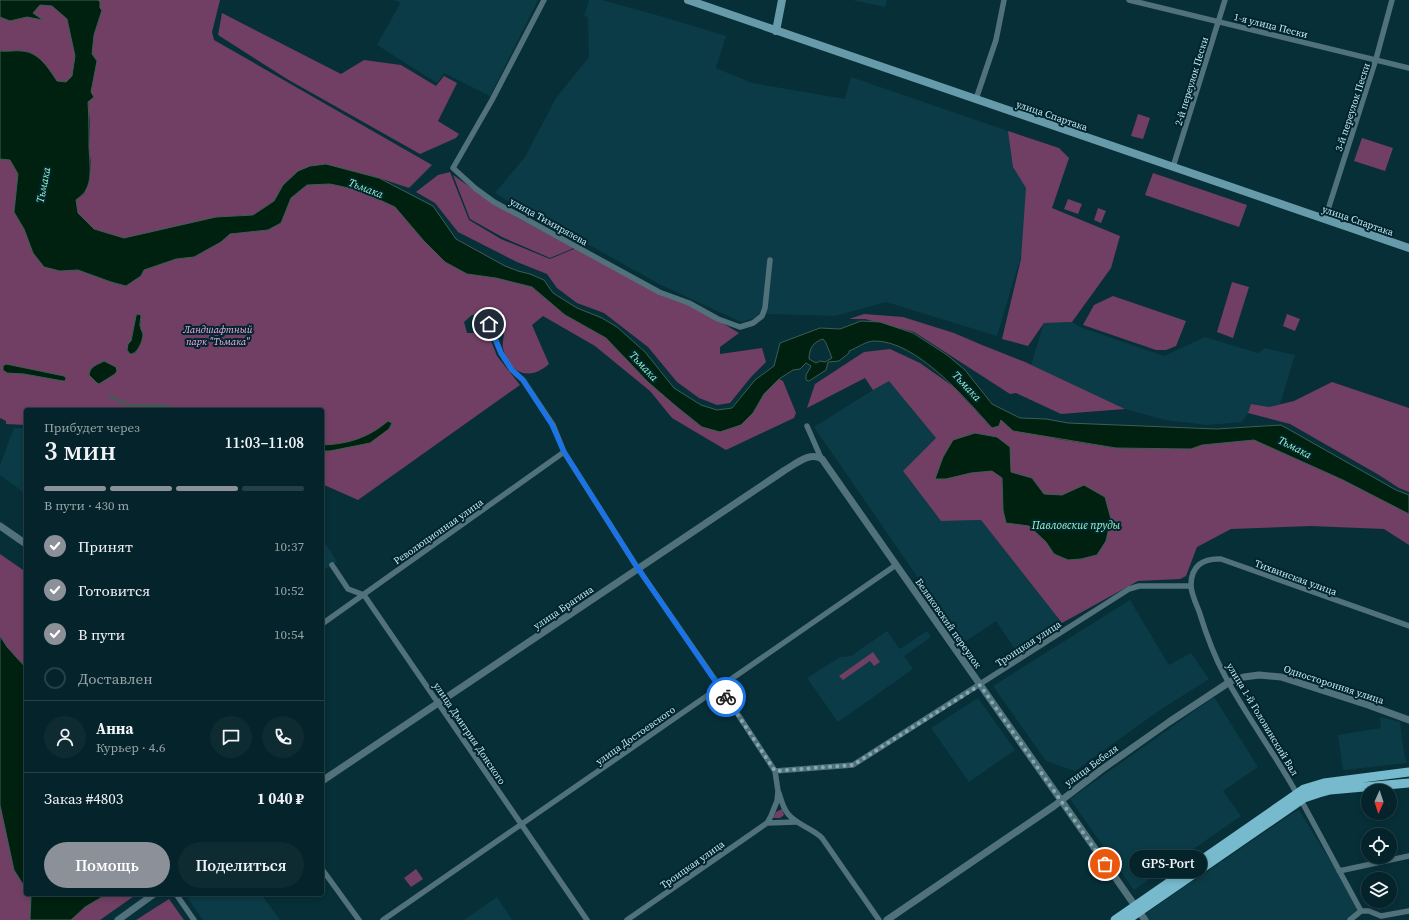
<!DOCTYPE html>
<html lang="ru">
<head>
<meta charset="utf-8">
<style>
  :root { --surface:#05232a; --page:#0e2b32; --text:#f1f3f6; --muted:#97a4a8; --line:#264047; --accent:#8c9099 }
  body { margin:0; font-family:"Source Serif 4",serif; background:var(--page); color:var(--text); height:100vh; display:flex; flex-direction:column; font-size:15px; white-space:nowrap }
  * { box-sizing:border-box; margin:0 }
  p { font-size:13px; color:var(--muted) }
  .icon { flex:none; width:22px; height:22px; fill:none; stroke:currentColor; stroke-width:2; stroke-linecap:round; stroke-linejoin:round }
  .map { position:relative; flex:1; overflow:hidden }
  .sheet { position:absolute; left:24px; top:408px; width:300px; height:488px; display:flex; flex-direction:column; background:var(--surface); border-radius:4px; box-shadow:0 2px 6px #0003,0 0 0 1px var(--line) }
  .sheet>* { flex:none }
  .needle { width:26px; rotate:183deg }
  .tools { position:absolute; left:1361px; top:784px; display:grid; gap:8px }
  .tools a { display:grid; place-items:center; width:36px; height:36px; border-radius:50%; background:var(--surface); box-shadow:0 2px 6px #0003,0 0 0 1px var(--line); font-size:20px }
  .pin { position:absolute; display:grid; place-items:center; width:34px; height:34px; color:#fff; margin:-17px; border:2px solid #fff; border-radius:50%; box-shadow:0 1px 4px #0007 }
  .courier { position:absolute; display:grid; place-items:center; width:40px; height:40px; margin:-20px; border:3px solid #1a73e8; border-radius:50%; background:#fff; color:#222; box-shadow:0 1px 5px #0007 }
  .bubble { position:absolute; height:28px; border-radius:14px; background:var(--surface); box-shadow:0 2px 6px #0003,0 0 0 1px var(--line); font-size:13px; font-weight:600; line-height:28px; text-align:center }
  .summary em { font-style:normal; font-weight:600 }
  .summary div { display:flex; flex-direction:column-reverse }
  .summary { display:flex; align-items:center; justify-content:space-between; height:68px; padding:0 20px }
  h1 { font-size:26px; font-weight:600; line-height:30px }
  .bar { display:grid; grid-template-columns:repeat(4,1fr); gap:6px 4px; align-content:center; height:48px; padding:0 20px }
  .bar i { height:5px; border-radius:3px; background:var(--line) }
  .bar .on { background:var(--accent) }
  .bar p { grid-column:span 4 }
  .line { display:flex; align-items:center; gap:10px; padding:0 20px; border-top:1px solid var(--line) }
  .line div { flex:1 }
  .round { display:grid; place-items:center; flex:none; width:42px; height:42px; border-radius:21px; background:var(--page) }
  ol { padding:0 20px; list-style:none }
  li { display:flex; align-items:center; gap:12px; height:44px }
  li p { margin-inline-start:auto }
  li .icon { padding:4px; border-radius:50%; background:var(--accent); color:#fff; stroke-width:4 }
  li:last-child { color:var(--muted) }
  li i { width:22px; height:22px; border:2px solid var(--line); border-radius:50% }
  .cta { display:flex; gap:8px; margin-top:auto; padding:8px 20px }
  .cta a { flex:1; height:46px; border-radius:24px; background:var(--accent); color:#fff; font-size:16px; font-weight:600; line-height:46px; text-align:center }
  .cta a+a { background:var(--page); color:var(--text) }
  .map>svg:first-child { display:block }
  .built { fill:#0b3b46 }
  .green { fill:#713f63; fill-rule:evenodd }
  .water { fill:#002110; stroke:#3c5e55; fill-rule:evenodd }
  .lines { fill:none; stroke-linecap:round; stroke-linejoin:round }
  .stream { stroke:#3c5e55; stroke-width:2 }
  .minor { stroke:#52727b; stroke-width:5.5 }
  .tertiary { stroke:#52727b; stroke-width:7 }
  .secondary { stroke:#679baa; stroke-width:8 }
  .primary { stroke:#77bacd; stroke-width:9 }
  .done { stroke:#85a9b3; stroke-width:4; stroke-dasharray:0 7.2 }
  .route { stroke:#1a73e8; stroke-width:5 }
  .labels { text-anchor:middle; stroke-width:4; stroke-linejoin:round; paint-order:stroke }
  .street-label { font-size:10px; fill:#c9ebf5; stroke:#00252e }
  .park-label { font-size:10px; font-style:italic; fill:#fcade5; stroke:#00252e }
  .water-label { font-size:11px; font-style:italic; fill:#9bf8c2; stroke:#00252e }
</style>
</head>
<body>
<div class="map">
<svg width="1409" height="920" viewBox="0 0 1409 920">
  <rect width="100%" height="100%" fill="#072f38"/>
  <path class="built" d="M392,0H538L490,96L444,73L437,83L377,45L401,2Z
    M589,0H602L667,18L726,36L716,68L752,83L845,99L851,77L1054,147L997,336L886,302L835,316L768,314L741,322L661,285L582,241L535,217L495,193L525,157L556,98L589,57L588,17L584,16Z
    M852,0H887L885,7Z
    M1067,322H1072L1080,327L1164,356L1205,337L1258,353L1265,348L1295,355L1280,404L1269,407L1251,404L1248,413L1242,422L1207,425L1165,420L1125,409L1031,365L1044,323Z
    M889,380L936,438L903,471L941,521L981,520L1062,623L1017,652L996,621L963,643L814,427Z
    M14,428H26V494L0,475V465Z
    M322,538L337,562L322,571Z
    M1130,600L1169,665L1191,653L1209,679L1160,710L1075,771L1046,761L993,686Z
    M887,631L900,649L927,631L931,637L904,656L913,669L838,722L807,678L840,657L851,656Z
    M1214,697L1258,767L1223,791L1241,816L1134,890L1070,799Z
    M978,698L1015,750L969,782L931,728Z
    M1380,717L1400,722L1404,753L1407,763L1343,770L1338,735L1381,728Z
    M1299,810L1361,911L1350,920H1145L1142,916L1293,813Z
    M185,894H261L280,920H203Z
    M497,897L512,920H464Z"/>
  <path class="green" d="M98,0H220L212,32L214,40L432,165L409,188L379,178L283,185L274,201L253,215L216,217L124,239L94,229L78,213L76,200L84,194L89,182L91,163L89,148L90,123L88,102L97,61L92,54L94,35L102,10L100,8V2Z
    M40,4L52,6L67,18L75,55L72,76L67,82L57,81C49,69 39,52 22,51C15,50 8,52 0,51V17L10,21L27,17L42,20L33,13Z
    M222,13L341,74L364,60L401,65L436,86L444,76L457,83L438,121L459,134L456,138L420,154L287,79L218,35Z
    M1138,114L1150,118L1143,139L1131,136Z
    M1008,131L1059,148L1069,158L1052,208L1120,236L1111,268L1072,322L1044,323L1028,346L1002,339L1021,259L1026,188L1013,167Z
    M1362,138L1393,148L1385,171L1354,161Z
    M0,159L10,160L18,174L14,212L24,229L60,271L78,270L111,282L126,286L144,270L176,259L194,257L221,242L230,234L268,230L281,223L291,198L307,185L330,184L358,190L395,207L424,241L445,262L467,274L496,278L532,287L565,315L606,338L648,382L677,407L702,427L753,413L764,394L779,379L783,381L796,413L794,418L726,450L672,418L650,391L595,346L543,316L532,325L549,364C529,382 509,373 503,348C502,343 504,337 504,332C504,326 504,319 503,313L497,316L472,315L464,322L467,333H488L497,356L520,385L358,500L322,484V410H26V425L6,424V421L0,418ZM136,316L141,319L140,325L141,329L136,353L128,344L131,341ZM6,364L64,376L66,378L63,381L24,374L7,373Z
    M450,172L469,220L501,239L550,259L576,248L719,321L739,333L720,347V354L762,348L766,362L751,377L730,403L717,405L699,398L677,382L648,347L604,313L577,303L557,288L547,274L517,262L458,232L435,203L416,192L438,175Z
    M1153,173L1247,205L1239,227L1145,195Z
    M453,175L490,201L516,217L574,248L550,258L502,237L470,219Z
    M1068,199L1082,204L1078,214L1064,209Z
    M1098,208L1106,211L1101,223L1094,220Z
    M1232,282L1249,287L1233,338L1217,332Z
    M1113,296L1186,321L1176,346L1166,350H1156L1083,325L1094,305Z
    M864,314L903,317L954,333L982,345L1025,362L1125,409L1061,414L1016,393L1010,394L914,332L865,319H849Z
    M1287,314L1300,319L1295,331L1283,326Z
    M890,349L920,363L954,387L992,428L1001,420L1057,439L1116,448L1191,449L1202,445L1254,440L1343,480L1409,514V545L1384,529L1311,526L1231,529L1197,547L1186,576L1180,579L1138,581L1062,623L981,520L941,521L903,471L936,438L889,381L873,390L865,378L807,408L815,384L864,352Z
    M1332,382L1409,408V492L1399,488L1379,475L1290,424L1248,413L1251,404L1269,407L1294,401Z
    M0,554L26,572V668L7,647L0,636Z
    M873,652L880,662L874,666L870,661L843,680L839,676Z
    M0,805L14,870L26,889V894H29L31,897L30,920H0Z
    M782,809L784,815L780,818H773L776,812Z
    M416,869L423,879L411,887L404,878Z
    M107,894H137L100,920H71L85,907Z
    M169,899L184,920H136Z"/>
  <path class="water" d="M0,0H98L100,2V8L102,10L94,35L92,54L97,61L91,92L94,97L88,102C89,117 89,131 89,146C89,160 94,182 83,194C81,196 78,198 76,200L78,213L94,229L124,238L216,217L253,215L274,201L283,185L298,171L310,166L326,164L379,178L433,206L456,239L505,266L518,271L530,274L544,280L553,293L577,308L602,318L617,327L645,352L674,388L701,405L717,410L732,408L755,380L774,366L780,343L820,328L840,329L861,321L880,322L913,333L947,355L965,370L992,404L1020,418L1046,419L1068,423L1216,429L1281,425L1396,490L1409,495V514L1343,480L1254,440L1202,445L1191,449L1116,448L1013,431L1001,420L999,426L992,428C966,399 916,340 874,341C866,341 857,348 849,351V353L839,361L828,362L826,370L809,381L806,380V375L811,366L806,363L800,369L793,370L779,379L764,394L753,413L741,425L720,432L702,427L677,407L648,382L606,338L565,315L532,287L496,278L467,274L445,262L424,241L395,207L358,190L330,184L307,185L291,198L281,223L268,230L230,234L221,242L194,257L176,259L144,270L141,276L126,286L111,282L78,270L60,271L44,267L33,253L24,229L14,212L18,174L10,160L0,159V51C8,52 15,50 22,51C39,52 49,69 57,81L66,82L72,76L75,56L67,19L52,6L40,5L33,13L43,20L27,17L10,21L0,17ZM823,339L826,343L832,358L825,362L820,361L816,363L809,359C809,349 813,342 823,339Z
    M137,314L141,315C141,319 140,321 140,325C140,328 142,331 143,334C143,341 137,355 130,354L127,350L128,344L131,341L136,316Z
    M104,361L116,367L117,371L115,374L99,384L97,383L89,375C90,366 97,365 104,361Z
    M6,364L64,376L66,378L65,381H63L24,374L7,373L3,370V366Z
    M388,421L392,423L389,429L370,443L330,451H322V445C348,444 368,438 388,421Z
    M975,433L997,437L1010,447L1011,472L1032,478L1044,494L1062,495L1084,485L1105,497L1111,519L1106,541L1097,555L1081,559L1068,560L1054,554L1046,542L1029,526L1006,523L1003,510L1002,478L992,471L971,473L946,479H935L943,457L953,440Z
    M0,636L7,647L26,668V889L14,870L0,805Z
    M29,894H107L85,907L71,920H30L31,897Z"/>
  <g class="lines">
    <path class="stream" d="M109,396L129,405L167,406L177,410"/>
    <path class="minor" d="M544,0L492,100L453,168L475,188L494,202L522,217L659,292L689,303L718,319L740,327L753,323L762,316L765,308L770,260
      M1129,0L1409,68
      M976,99L996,40L1004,0
      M1173,167L1225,0
      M1325,219L1376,59L1392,0
      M489,324L501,353L512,370L523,380L553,425L564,452L635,564L720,687L775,771L778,791L777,801L771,816L767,823L627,920
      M807,426L821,458
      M332,565L348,589L364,595L587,920
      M322,624L564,452
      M775,771L853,765L1129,589L1139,586H1191
      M779,793C781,800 783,808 788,814C797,825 812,828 822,838L879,920
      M1297,794C1275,754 1247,717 1225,676C1214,656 1206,634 1199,611C1196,604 1191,593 1191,585C1191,566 1203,558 1221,559L1409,626
      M1301,800L1361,911
      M767,823L796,822
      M322,869L359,920
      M1339,871L1409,856
      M176,894L194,920
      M1361,911H1369L1381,916L1409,911
      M383,920L896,565
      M1350,920L1361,911"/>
    <path class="tertiary" d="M0,526L26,544
      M322,781L785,470C796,464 810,451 822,459L1145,920
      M118,920L154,894
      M887,920L1054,806L1101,770L1169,722L1231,681L1244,677L1259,675L1281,677L1368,705L1409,720"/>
    <path class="secondary" d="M688,0L1409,248
      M776,31L782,0"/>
    <path class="primary" d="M1115,920L1304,789L1324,783L1409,772
      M1127,920L1304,798L1319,793L1330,790L1409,783"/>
  </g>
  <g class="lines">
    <path class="done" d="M726,697L775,771L853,765L980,685L1105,864"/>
    <path class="route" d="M489,324L501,353L512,370L523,380L552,425L564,452L635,564L726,697"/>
  </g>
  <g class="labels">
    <g class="street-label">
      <text transform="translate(1271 25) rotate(14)" y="4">1-я улица Пески</text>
      <text transform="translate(1191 81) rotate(-73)" y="4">2-й переулок Пески</text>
      <text transform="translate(1352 107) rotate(-72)" y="4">3-й переулок Пески</text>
      <text transform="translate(1052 115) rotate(19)" y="4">улица Спартака</text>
      <text transform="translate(1358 220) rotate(19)" y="4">улица Спартака</text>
      <text transform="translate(549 221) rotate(29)" y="4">улица Тимирязева</text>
      <text transform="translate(438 531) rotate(-35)" y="4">Революционная улица</text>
      <text transform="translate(1296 577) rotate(20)" y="4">Тихвинская улица</text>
      <text transform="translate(563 607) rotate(-34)" y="4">улица Брагина</text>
      <text transform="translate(949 623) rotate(55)" y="4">Беляковский переулок</text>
      <text transform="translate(1028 643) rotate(-33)" y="4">Троицкая улица</text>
      <text transform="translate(1334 684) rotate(18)" y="4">Односторонняя улица</text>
      <text transform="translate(1263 719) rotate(59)" y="4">улица 1-й Головинский Вал</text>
      <text transform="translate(470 733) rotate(56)" y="4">улица Дмитрия Донского</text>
      <text transform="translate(635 735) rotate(-35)" y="4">улица Достоевского</text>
      <text transform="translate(1091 765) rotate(-36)" y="4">улица Бебеля</text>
      <text transform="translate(692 864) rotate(-35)" y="4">Троицкая улица</text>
    </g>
    <g class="park-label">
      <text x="218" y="333">Ландшафтный<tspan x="218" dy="12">парк "Тьмака"</tspan></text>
    </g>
    <g class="water-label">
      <text transform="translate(43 185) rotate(-79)" y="4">Тьмака</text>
      <text transform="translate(366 188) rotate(21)" y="4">Тьмака</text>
      <text transform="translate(644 366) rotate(47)" y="4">Тьмака</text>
      <text transform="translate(967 386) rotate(47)" y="4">Тьмака</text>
      <text transform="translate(1295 447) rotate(27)" y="4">Тьмака</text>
      <text x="1076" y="529">Павловские пруды</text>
    </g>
  </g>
</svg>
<div class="tools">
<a><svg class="needle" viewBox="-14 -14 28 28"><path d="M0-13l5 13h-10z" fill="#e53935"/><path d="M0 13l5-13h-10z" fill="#97a4a8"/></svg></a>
<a><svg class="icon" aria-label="locate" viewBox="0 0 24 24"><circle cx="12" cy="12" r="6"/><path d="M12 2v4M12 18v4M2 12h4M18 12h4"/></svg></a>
<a><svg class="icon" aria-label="layers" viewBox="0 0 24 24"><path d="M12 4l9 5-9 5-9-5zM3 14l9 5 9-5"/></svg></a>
</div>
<div class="pin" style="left:1105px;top:864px;background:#ea580c"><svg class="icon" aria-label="bag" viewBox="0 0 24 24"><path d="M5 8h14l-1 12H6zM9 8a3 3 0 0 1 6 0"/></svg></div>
<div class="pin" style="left:489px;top:324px;background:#1f2937"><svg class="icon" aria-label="home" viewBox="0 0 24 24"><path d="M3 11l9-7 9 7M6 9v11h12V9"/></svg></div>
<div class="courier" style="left:726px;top:697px"><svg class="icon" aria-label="bike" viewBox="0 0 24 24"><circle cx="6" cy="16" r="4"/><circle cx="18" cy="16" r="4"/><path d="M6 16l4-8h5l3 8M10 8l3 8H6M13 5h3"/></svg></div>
<div class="bubble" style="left:1129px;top:850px;width:78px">GPS-Port</div>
<section class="sheet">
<div class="summary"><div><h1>3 мин</h1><p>Прибудет через</p></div><em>11:03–11:08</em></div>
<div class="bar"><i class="on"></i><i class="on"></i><i class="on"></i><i></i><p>В пути · 430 m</p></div>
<ol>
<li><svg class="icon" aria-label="check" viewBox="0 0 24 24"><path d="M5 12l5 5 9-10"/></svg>Принят<p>10:37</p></li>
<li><svg class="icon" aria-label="check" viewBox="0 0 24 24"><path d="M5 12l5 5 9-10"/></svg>Готовится<p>10:52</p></li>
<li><svg class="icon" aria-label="check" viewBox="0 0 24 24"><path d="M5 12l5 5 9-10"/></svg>В пути<p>10:54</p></li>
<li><i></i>Доставлен</li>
</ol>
<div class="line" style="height:72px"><a class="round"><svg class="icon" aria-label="person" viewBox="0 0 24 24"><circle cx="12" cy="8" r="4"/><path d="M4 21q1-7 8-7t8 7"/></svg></a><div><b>Анна</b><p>Курьер · 4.6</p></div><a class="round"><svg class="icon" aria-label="chat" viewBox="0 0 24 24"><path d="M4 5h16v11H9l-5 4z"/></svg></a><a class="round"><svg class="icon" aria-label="phone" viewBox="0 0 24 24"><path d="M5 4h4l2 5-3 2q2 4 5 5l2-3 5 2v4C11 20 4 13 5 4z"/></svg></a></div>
<div class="line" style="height:52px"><div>Заказ #4803</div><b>1 040 ₽</b></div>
<div class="cta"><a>Помощь</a><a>Поделиться</a></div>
</section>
</div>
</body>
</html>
